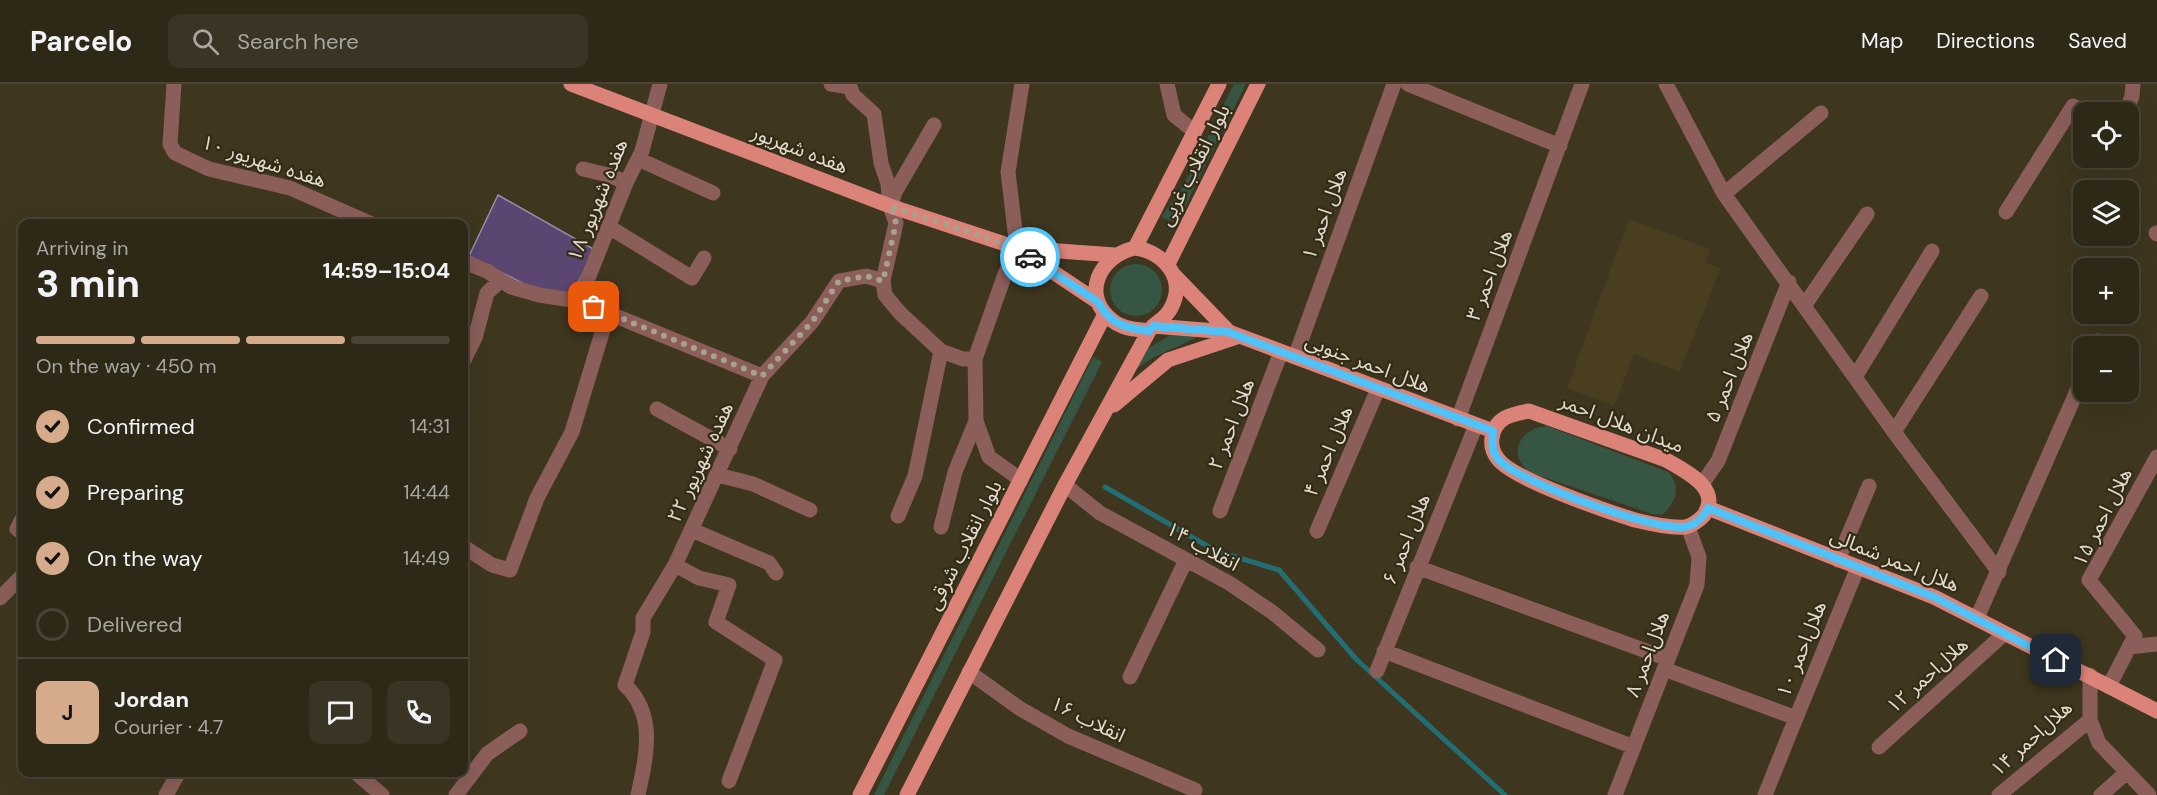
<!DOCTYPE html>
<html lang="en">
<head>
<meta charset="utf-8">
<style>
  :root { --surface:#2e2817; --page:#3a3424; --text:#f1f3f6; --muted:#a7a6a1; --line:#494436; --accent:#d6ab8b }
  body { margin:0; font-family:"DM Sans","Noto Sans Arabic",sans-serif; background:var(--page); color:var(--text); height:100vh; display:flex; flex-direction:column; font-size:22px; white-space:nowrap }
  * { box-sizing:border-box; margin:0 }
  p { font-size:20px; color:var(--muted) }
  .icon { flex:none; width:33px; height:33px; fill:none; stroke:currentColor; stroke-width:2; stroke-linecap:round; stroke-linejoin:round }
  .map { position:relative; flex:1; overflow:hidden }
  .side { position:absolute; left:18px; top:135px; width:450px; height:558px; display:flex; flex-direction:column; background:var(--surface); border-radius:12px; box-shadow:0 6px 24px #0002,0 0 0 2px var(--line) }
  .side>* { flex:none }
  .tools { position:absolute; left:2073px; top:18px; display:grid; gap:12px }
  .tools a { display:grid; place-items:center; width:66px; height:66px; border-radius:12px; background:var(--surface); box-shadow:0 6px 24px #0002,0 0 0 2px var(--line); font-size:30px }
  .pin { position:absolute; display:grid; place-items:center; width:51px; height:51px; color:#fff; margin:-26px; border-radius:12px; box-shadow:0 3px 9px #0006 }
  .courier { position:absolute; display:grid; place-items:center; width:60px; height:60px; margin:-30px; border:4px solid #4fc3f7; border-radius:50%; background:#fff; color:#222; box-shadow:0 2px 8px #0007 }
  .headline em { font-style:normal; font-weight:700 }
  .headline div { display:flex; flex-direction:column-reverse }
  .headline { display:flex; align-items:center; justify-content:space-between; height:102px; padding:0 18px }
  h1 { font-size:39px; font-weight:700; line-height:45px }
  .bar { display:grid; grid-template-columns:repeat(4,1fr); gap:9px 6px; align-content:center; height:72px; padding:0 18px }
  .bar i { height:8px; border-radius:4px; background:var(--line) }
  .bar .active { background:var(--accent) }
  .bar p { grid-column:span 4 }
  .line { display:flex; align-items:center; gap:15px; padding:0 18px; border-top:2px solid var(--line) }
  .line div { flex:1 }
  .round { display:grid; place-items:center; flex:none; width:63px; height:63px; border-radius:12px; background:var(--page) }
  ol { padding:0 18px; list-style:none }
  li { display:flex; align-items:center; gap:18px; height:66px }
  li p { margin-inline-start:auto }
  li .icon { padding:6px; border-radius:50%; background:var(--accent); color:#111; stroke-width:4 }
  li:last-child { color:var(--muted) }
  li i { width:33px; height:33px; border:3px solid var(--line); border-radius:50% }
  header { display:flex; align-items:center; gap:36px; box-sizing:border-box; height:84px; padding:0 30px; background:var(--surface); border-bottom:2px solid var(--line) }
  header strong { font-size:28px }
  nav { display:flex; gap:33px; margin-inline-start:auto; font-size:21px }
  .search { width:420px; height:54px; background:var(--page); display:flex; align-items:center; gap:15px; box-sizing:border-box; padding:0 21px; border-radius:12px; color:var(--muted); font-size:22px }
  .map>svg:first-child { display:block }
  .built { fill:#493f20 }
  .green { fill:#365542 }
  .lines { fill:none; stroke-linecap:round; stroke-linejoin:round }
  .stream { stroke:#226e73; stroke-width:5 }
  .building { fill:#5a4671; stroke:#998ea7; stroke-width:1.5 }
  .minor { stroke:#8b5e59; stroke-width:15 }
  .major { stroke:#dc8379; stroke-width:15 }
  .done { stroke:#a7a190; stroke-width:6; stroke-dasharray:0 10.8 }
  .route { stroke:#4fc3f7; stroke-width:8 }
  .labels { text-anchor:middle; stroke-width:4.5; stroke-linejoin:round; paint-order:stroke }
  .street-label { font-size:20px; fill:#e0dbcd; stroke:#332b15 }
</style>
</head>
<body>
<header>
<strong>Parcelo</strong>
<div class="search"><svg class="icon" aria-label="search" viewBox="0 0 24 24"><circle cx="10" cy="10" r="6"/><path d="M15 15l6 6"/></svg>Search here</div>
<nav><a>Map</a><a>Directions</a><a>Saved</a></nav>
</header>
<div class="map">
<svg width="2157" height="711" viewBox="0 0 2157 711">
  <rect width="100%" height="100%" fill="#3e361f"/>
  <path class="built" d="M1629,135L1710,165L1706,178L1720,185L1680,288L1634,270L1614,322L1567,304Z"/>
  <path class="green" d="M1234,0H1246L1192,108L1178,140L1161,133L1183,103Z
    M1110 206a26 26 0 1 1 52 0a26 26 0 1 1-52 0Z
    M1170,251L1200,252L1152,274L1125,293L1142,268Z
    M1093,273L1102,278L884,711H874Z
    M1547,342L1668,388C1682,402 1676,419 1662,431L1652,430L1531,389C1507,373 1518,344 1547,342Z"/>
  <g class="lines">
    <path class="stream" d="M1105,403L1216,467L1279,486L1356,575L1505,711"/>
  </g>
  <path class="building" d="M498,111L595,166L572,210L538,207L469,172Z"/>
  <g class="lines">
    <path class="minor" d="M174,0L170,60L175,69L209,85L290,104L372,140
      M831,0L850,3
      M1167,0L1174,31L1195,48
      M1408,0L1560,62
      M1666,0L1724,110L1894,348L1999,488
      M2126,28L2132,12L2133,0
      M638,75L713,109
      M583,85L612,92L626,99
      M1724,110L1821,29
      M891,120L895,108L934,41
      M2006,128L2073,22L2085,28
      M609,143L692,194L704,174
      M2156,149L2157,150
      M464,178L487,187L511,203L539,211L579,217L762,292L812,238L839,197L866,192L883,197L896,139L890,122L888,100L881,79L874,30L853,11L849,0
      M883,197L885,211L900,229L941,267L915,392L898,432
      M579,217L626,99L642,67L660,0
      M1804,222L1867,130
      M2096,262L2098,257
      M941,267L963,275H975L1005,190L1017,164L1008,88L1022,0
      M1295,273L1394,0
      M975,275L976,337L989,373L1021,396
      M464,276L475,254L487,209L501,196
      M1855,293L1932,167
      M657,325L730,365
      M1458,335L1582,0
      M1894,348L1981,212
      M718,391L753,400L810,426
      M1702,400L1718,377L1789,198
      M1065,401L1100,429L1229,499L1272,528L1318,566
      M1220,427L1281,268
      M22,435L17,445L22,449
      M941,443L955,388L976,337
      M692,446L769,479L776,489
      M1317,447L1378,305
      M464,463L492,481L510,486L537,414L572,348L608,229
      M1838,476L1869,402
      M675,481L699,494L729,501L716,538L775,576L729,697
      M1417,483L1668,575
      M0,514L22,492
      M1977,534L2084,291
      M2129,563L2157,560
      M1384,567L1634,663
      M1664,585L1796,634L1858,483
      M1377,587L1476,341
      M969,588L1019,624L1068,652L1195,706
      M2090,591V636L2099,659L2149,711
      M1130,593L1186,476
      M2109,602L2135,552L2089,496L2157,373
      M1879,663L2004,550
      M355,688L382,711
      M166,711L179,688
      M456,711L487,670L520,647
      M638,711C646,673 657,631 625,601L643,548V534L675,481L762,292
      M1615,711L1697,501L1699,473L1688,443
      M1765,711L1796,634
      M1999,711L2090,636
      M2101,711L2127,688"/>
    <path class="major" d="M571,0L890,122L1017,164
      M1135,164C1164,168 1187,195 1171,224C1166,235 1155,238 1149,247C1136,245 1123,245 1113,237C1080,212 1099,172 1135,164Z
      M1135,164L1219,0
      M1168,180L1258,0
      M1098,218L1017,164L1115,171
      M1153,242L1229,248L1174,191
      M1229,248L1493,347
      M1114,321L1168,276L1240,252
      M1529,327L1666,376C1685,387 1722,404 1704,431C1700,436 1691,442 1685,443C1669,444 1651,440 1635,436C1609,428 1512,395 1498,375C1493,369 1491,361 1492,354C1495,333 1512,330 1529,327Z
      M1708,424L1934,513L2157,627
      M860,711L1105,230
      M907,711L1065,401L1149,247"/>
  </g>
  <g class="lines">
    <path class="done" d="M594,223L762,292L812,238L839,197L866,192L883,197L896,139L890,122L1017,164L1030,173"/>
    <path class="route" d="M1030,173L1098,218C1110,240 1125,244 1149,247L1153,242L1228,248L1493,347C1492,358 1491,369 1500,377C1520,398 1661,451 1689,442C1698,439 1704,432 1708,424L1934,513L2056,576"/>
  </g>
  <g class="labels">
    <g class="street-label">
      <text transform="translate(800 65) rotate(21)" y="7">هفده شهریور</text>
      <text transform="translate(264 77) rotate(18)" y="7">هفده شهریور ۱۰</text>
      <text transform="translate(1194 81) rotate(-63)" y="7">بلوار انقلاب غربی</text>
      <text transform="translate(597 116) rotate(-68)" y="7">هفده شهریور ۱۸</text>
      <text transform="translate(1324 130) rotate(-70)" y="7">هلال احمر ۱</text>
      <text transform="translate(1489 191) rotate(-69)" y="7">هلال احمر ۳</text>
      <text transform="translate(1368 279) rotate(21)" y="7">هلال احمر جنوبی</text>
      <text transform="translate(1729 293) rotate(-68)" y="7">هلال احمر ۵</text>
      <text transform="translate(1622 339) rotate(21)" y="7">میدان هلال احمر</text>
      <text transform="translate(1231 340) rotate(-69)" y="7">هلال احمر ۲</text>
      <text transform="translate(1328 367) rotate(-67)" y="7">هلال احمر ۴</text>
      <text transform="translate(700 378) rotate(-65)" y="7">هفده شهریور ۲۲</text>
      <text transform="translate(2102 433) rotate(-63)" y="7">هلال احمر ۱۵</text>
      <text transform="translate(1406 455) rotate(-68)" y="7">هلال احمر ۶</text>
      <text transform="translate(964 461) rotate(-63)" y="7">بلوار انقلاب شرقی</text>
      <text transform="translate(1203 462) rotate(29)" y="7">انقلاب ۱۴</text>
      <text transform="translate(1895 476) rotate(22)" y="7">هلال احمر شمالی</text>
      <text transform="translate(1801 565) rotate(-68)" y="7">هلال‌احمر ۱۰</text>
      <text transform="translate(1647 570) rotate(-69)" y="7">هلال‌احمر ۸</text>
      <text transform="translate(1927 591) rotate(-42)" y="7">هلال‌احمر ۱۲</text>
      <text transform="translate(1088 635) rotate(26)" y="7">انقلاب ۱۶</text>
      <text transform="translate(2031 654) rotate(-42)" y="7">هلال‌احمر ۱۴</text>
    </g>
  </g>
</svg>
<div class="tools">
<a><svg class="icon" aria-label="locate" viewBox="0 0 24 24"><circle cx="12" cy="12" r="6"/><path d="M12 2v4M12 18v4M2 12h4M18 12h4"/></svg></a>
<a><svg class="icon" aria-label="layers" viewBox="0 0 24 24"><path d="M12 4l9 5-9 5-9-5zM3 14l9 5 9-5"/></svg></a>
<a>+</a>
<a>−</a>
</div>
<div class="pin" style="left:594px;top:223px;background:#ea580c"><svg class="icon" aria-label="bag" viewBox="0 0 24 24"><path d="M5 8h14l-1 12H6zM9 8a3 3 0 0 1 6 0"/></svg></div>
<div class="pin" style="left:2056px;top:576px;background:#1f2937"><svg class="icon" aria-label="home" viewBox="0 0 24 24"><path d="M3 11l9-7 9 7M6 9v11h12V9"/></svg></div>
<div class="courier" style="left:1030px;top:173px"><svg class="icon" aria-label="car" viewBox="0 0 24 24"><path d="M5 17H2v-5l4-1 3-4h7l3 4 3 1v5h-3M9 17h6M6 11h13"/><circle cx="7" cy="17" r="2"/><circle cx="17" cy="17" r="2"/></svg></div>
<section class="side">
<div class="headline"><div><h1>3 min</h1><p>Arriving in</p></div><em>14:59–15:04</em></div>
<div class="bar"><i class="active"></i><i class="active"></i><i class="active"></i><i></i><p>On the way · 450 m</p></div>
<ol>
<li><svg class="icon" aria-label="check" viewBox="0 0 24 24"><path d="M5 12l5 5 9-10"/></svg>Confirmed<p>14:31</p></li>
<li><svg class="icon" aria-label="check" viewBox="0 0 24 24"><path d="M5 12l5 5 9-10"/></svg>Preparing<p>14:44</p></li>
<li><svg class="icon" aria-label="check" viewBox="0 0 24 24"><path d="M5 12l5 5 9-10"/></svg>On the way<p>14:49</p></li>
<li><i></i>Delivered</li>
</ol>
<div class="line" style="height:108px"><b class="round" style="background:var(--accent);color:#111">J</b><div><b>Jordan</b><p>Courier · 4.7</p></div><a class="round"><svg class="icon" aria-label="chat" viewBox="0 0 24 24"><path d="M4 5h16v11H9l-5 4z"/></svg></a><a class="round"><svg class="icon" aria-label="phone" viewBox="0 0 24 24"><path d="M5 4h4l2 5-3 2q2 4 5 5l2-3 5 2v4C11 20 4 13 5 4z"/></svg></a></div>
</section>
</div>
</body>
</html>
